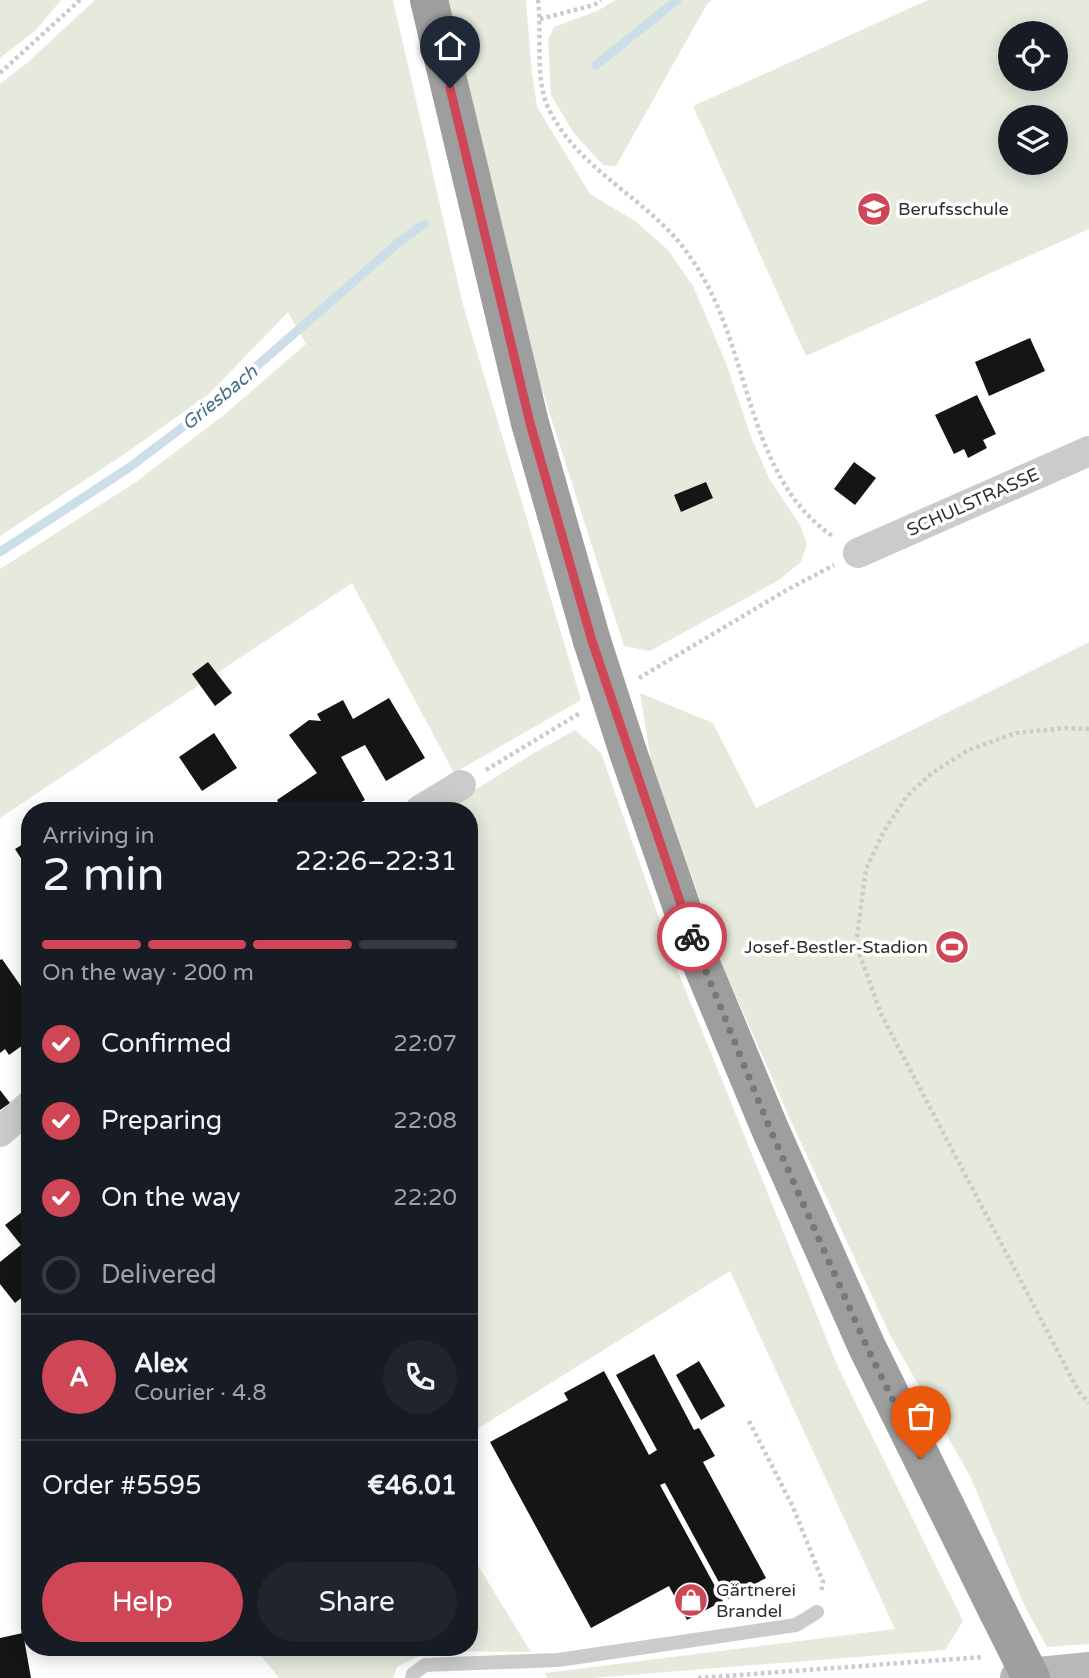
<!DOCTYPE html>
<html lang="en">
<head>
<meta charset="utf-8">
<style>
  :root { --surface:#171b24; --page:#20242c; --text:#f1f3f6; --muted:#9ea1a6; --line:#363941; --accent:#cf4656 }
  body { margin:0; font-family:"Varela Round",sans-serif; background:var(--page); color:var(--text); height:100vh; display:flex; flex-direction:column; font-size:26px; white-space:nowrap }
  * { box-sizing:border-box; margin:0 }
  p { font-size:23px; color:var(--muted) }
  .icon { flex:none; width:38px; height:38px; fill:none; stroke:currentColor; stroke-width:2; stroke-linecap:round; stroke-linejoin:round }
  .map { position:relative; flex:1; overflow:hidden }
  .side { position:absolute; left:21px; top:802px; width:457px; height:854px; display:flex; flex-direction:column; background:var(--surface); border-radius:28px; box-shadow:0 4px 18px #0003 }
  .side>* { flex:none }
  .controls { position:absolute; left:998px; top:21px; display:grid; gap:14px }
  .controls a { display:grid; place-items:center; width:70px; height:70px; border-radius:50%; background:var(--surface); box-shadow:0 4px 18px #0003; font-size:35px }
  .pin { position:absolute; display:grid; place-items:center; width:60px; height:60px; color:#fff; margin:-72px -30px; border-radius:50% 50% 50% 0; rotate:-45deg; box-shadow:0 0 7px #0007 }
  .pin .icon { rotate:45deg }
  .courier { position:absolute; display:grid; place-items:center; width:70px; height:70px; margin:-35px; border:5px solid #cf4656; border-radius:50%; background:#fff; color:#222; box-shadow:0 2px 9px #0007 }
  .headline em { font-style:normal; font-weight:600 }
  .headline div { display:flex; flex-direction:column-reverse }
  .headline { display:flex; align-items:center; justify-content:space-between; height:119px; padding:0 21px }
  h1 { font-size:46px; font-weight:600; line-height:52px }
  .bar { display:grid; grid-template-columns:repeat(4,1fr); gap:10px 7px; align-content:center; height:84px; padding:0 21px }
  .bar i { height:9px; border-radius:5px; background:var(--line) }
  .bar .on { background:var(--accent) }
  .bar p { grid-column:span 4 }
  .line { display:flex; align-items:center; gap:18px; padding:0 21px; border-top:2px solid var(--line) }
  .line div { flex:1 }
  .round { display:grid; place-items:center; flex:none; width:74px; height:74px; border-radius:37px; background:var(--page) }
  ol { padding:0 21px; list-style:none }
  li { display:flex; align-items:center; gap:21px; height:77px }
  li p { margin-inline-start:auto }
  li .icon { padding:7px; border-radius:50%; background:var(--accent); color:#fff; stroke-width:4 }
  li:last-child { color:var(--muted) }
  li i { width:38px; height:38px; border:4px solid var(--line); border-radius:50% }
  .cta { display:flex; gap:14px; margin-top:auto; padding:14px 21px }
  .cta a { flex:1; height:80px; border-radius:42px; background:var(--accent); color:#fff; font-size:28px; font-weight:600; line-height:80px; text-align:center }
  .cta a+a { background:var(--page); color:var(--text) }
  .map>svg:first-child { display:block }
  .green { fill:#e5eadd; fill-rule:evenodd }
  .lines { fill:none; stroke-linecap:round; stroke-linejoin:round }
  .stream { stroke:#ccdee7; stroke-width:9 }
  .building { fill:#151515 }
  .path { stroke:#cbcbcb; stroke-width:4.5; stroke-dasharray:3.5 3.5; stroke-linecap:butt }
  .service { stroke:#cbcbcb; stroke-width:14 }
  .minor { stroke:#cbcbcb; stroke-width:30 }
  .secondary { stroke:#b8b8b8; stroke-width:38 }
  .trunk { stroke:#9e9e9e; stroke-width:38 }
  .trunk-bridge { stroke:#9e9e9e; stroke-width:38 }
  .done { stroke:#777; stroke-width:7; stroke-dasharray:0 12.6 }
  .route { stroke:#cf4656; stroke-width:9 }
  .labels { text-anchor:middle; stroke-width:7; stroke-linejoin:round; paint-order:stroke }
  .poi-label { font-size:18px; fill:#2e2e2e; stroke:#fff; text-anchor:start }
  .street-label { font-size:18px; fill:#2e2e2e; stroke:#fff }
  .water-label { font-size:19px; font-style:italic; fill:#467086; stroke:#fff }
</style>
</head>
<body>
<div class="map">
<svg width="1089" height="1678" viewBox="0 0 1089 1678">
  <rect width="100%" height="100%" fill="#fff"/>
  <path class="green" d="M0,0H61L36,30L0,58Z
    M95,0H393L463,305L581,700L454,773L352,583L0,818V569L136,482L224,415L306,344L288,312L209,394L126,453L0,536V84L27,63Z
    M445,0H526L532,73L537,107L590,194L635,221L668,250L693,286L726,363L751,437L770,480L800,525L807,544L801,562L779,580L650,651L624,646L521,324Z
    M616,0H712L707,4L616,166L603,165L573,132L551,95L548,40L554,27L597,11Z
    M928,0H1089V229L806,356L693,106ZM1010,33H1055V79H1010ZM1010,117H1055V163H1010Z
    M1089,642V1644L1047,1647L1025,1607L970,1476L890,1335L791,1121L725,971L651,761L640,693L713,723L756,808Z
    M575,730L601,753L677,969L838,1367L963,1621L945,1650L592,1678H548L545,1673L895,1629L730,1271L469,1434V810H443L534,753Z
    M469,1551L531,1652L429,1651L397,1667L393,1678H279L254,1647H469Z"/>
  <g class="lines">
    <path class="stream" d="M596,65L677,0
      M0,552L130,467L212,405L398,243L424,224"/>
  </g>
  <path class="building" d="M1030,338L1045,371L989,396L975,362Z
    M977,395L996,434L983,440L987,448L968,458L964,449L954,454L935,415Z
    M854,462L876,478L855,505L834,489Z
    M706,482L713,498L681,512L674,495Z
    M208,662L232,693L215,706L192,674Z
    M389,698L425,758L386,781L365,745L341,757L365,800L350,808L351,810H283L277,800L317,773L289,735L309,720L321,721L317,714L343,700L353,719Z
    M214,733L237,768L202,791L179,757Z
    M30,840V872L15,849Z
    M2,959L30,999V1040L9,1055L5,1049L0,1053V960Z
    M0,1090L10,1103L0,1110Z
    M30,1206V1291L15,1303L0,1284V1262L21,1245L5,1225Z
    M654,1354L694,1430L699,1428L715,1456L703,1462L766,1578L728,1599L665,1483L660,1485L723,1601L687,1620L669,1586L591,1628L490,1442L568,1400L564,1393L604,1371L649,1455L657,1450L616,1375Z
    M699,1361L725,1406L701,1420L676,1375Z
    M23,1633L31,1678H0V1638Z"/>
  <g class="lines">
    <path class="path" d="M538,0C542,32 535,76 547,105C572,161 627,188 668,230C683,245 695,263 705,281C751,363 750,481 834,537
      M540,19L594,5L601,0
      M0,73L80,0
      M639,678L785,591L834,565
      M1089,729L1066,728L1016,733L968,750L932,773L907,796L884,831L866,869L856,944L881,1014L1079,1392L1089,1403
      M486,770L580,713
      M749,1421L793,1507L823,1582L821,1593
      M698,1678L983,1657"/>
    <path class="service" d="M412,1678L413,1674L425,1665L558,1660L796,1625L817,1612"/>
    <path class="minor" d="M858,553L1089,451
      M420,810L461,785
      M0,1132L30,1105"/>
    <path class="secondary" d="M1019,1678L1089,1671"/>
    <path class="trunk" d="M429,0L530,423L592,641
      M628,752L701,963L770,1129L867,1347L998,1612"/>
    <path class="trunk-bridge" d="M592,641L628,752
      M998,1612L1031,1678"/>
  </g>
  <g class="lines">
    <path class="done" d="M692,937L770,1129L867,1347L921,1458"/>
    <path class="route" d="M450,88L530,423L592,641L692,937"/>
  </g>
  <defs>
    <g id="school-disc" transform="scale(1.75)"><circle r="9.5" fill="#cf4656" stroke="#fff"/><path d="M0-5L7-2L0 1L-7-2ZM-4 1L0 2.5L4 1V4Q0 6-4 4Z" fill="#fff"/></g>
    <g id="stadium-disc" transform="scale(1.75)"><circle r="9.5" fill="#cf4656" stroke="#fff"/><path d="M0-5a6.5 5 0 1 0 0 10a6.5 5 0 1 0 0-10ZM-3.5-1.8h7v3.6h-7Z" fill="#fff"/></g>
    <g id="shop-disc" transform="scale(1.75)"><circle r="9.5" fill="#cf4656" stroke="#fff"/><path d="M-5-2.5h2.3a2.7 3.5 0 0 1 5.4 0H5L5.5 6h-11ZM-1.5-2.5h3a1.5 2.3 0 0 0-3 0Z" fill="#fff"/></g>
  </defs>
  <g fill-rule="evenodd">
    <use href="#school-disc" x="874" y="209"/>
    <use href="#stadium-disc" x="952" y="947"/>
    <use href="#shop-disc" x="691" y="1600"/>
  </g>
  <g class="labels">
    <g class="poi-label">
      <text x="898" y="215">Berufsschule</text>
      <text x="928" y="953" text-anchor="end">Josef-Bestler-Stadion</text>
      <text x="716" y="1596">Gärtnerei<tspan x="716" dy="21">Brandel</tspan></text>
    </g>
    <g class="street-label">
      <text transform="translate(973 502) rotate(-24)" y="6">SCHULSTRASSE</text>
    </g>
    <g class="water-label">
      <text transform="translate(219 397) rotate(-39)" y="7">Griesbach</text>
    </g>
  </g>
</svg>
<div class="controls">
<a><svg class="icon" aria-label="locate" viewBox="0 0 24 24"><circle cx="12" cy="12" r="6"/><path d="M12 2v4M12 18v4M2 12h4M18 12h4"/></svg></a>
<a><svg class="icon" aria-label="layers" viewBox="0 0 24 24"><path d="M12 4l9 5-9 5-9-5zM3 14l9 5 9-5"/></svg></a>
</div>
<div class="pin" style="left:921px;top:1458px;background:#ea580c"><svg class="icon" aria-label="bag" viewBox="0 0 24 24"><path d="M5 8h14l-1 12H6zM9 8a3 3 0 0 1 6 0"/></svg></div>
<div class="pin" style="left:450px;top:88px;background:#1f2937"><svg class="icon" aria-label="home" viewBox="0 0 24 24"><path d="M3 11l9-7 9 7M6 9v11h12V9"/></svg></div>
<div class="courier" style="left:692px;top:937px"><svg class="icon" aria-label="bike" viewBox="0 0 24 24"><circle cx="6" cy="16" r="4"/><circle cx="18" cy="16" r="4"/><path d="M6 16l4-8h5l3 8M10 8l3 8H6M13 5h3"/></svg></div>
<section class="side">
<div class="headline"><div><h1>2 min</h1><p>Arriving in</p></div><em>22:26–22:31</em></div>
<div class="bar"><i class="on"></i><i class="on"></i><i class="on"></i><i></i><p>On the way · 200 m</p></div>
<ol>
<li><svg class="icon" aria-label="check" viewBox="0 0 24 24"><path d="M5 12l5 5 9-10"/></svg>Confirmed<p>22:07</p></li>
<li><svg class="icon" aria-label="check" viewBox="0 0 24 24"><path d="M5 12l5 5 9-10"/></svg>Preparing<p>22:08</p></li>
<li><svg class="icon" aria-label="check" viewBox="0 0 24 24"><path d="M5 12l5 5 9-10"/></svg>On the way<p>22:20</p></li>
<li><i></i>Delivered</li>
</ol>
<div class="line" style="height:126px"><b class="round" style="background:var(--accent);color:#fff">A</b><div><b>Alex</b><p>Courier · 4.8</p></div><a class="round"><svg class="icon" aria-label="phone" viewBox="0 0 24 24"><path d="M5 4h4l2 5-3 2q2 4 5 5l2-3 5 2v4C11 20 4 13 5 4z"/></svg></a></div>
<div class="line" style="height:91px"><div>Order #5595</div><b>€46.01</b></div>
<div class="cta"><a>Help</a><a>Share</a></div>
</section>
</div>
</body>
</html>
